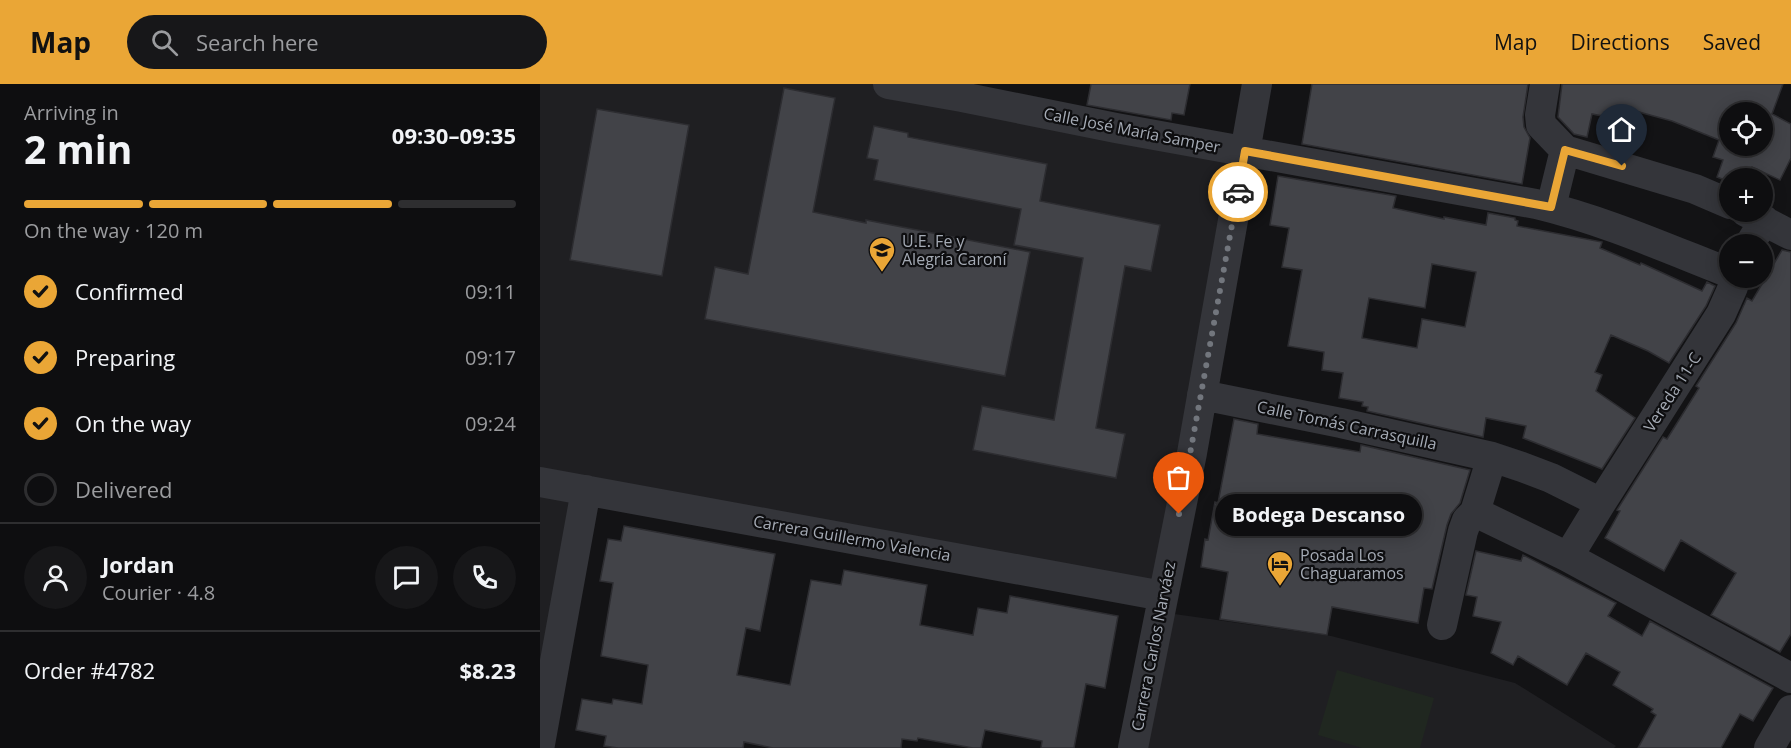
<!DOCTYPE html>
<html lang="en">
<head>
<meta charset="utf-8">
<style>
  :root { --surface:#0e0e10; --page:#171719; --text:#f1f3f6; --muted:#9b9c9f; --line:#2e2e30; --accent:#eaa636 }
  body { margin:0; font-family:"Open Sans",sans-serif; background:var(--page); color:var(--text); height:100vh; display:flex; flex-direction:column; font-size:22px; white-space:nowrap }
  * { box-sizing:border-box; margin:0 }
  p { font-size:20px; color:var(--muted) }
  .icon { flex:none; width:33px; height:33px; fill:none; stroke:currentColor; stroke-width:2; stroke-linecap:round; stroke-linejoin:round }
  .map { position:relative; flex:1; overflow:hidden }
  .details { display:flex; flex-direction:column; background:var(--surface); width:540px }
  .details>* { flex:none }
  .buttons { position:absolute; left:1179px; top:18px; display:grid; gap:12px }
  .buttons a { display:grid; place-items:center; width:54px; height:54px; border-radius:50%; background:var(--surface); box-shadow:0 3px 15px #0003,0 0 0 2px var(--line); font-size:30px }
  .pin { position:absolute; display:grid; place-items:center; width:51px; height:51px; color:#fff; margin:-62px -26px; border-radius:50% 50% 50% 0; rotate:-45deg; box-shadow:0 0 6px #0007 }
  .pin .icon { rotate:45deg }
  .courier { position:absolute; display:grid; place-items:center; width:60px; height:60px; margin:-30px; border:4px solid #eaa636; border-radius:50%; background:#fff; color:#222; box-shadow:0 2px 8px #0007 }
  .bubble { position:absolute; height:42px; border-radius:21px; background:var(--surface); box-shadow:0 3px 15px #0003,0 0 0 2px var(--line); font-size:20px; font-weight:700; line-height:42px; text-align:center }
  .head em { font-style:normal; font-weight:700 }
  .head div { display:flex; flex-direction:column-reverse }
  .head { display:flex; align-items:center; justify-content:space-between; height:102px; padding:0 24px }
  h1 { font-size:39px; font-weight:700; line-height:45px }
  .bar { display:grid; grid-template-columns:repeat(4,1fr); gap:9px 6px; align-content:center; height:72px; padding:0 24px }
  .bar i { height:8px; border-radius:4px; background:var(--line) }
  .bar .on { background:var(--accent) }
  .bar p { grid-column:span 4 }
  .line { display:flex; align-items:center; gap:15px; padding:0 24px; border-top:2px solid var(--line) }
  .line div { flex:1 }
  .round { display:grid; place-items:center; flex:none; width:63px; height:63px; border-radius:32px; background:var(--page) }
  ol { padding:0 24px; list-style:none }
  li { display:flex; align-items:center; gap:18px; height:66px }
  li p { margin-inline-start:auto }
  li .icon { padding:6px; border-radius:50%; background:var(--accent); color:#111; stroke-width:4 }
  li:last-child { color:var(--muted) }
  li i { width:33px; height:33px; border:3px solid var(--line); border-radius:50% }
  header { display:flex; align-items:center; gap:36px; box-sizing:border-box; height:84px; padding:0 30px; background:var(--accent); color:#111 }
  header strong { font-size:28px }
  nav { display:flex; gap:33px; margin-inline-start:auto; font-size:21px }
  .search { width:420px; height:54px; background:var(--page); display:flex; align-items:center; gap:15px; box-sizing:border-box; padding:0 21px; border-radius:33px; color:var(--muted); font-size:22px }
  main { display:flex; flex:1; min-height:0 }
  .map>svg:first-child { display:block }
  .built { fill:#1f1f22 }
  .green { fill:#202720 }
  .building { fill:#424348; stroke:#2d2d31; stroke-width:1.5; fill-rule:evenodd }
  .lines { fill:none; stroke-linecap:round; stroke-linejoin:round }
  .minor { stroke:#34353a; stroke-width:30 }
  .done { stroke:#72767d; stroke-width:6; stroke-dasharray:0 10.8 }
  .route { stroke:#eaa636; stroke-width:8 }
  .labels { text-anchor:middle; stroke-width:4.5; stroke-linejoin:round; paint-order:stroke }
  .street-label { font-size:16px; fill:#a5abb5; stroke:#0e0e10 }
  .poi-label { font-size:16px; fill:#a5abb5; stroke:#0e0e10; text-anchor:start }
</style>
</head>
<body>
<header>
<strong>Map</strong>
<div class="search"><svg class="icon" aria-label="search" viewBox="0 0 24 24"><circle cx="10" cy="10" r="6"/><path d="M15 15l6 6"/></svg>Search here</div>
<nav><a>Map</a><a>Directions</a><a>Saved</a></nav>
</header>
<main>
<section class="details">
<div class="head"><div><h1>2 min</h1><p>Arriving in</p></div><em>09:30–09:35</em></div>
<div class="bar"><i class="on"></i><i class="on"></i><i class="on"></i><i></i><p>On the way · 120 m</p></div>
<ol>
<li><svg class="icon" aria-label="check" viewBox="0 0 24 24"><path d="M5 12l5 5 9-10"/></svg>Confirmed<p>09:11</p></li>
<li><svg class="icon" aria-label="check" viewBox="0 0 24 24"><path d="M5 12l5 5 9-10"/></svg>Preparing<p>09:17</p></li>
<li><svg class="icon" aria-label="check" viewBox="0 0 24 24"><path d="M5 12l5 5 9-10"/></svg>On the way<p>09:24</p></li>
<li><i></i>Delivered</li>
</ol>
<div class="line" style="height:108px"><a class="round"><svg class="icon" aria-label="person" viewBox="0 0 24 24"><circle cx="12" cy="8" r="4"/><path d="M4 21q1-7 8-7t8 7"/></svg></a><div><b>Jordan</b><p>Courier · 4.8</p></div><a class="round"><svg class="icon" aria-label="chat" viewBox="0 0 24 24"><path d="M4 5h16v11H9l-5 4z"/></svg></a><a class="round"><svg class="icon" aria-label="phone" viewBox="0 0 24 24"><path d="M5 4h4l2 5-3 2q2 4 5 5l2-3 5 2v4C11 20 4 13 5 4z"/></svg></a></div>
<div class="line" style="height:78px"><div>Order #4782</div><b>$8.23</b></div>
</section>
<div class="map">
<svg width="1251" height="664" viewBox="0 0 1251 664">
  <rect width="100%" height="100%" fill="#131315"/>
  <path class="built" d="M0,0H348L705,68L623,512L46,406L0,660Z
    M620,528L791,552L975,599L1076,662L1074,664H593Z"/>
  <path class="green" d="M797,586L894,614L880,664H822L778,651Z"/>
  <path class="building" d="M551,0H650L644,31L632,29L631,36L547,21Z
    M772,0H988L983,33L984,43L990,54L982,100L762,60Z
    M1022,0H1243L1232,30L1251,40V74L1240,96L1212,83L1208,94H1190V98L1177,93L1183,76L1173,73L1179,56L1132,37L1095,27L1092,38L1052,30L1047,53L1034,50L1018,33ZM1190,28H1222V62H1190Z
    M244,4L295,14L273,128L326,139V136L490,168L465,292L165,235L175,183L208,190Z
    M57,25L149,41L122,192L30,176Z
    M334,42L368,49V53L507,80L500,117L620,141L611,187L585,182L556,344L585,350L576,394L433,366L442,322L514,336L543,174L474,161L481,125L334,96L338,76L327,74Z
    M738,92L856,112L853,124L904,135V133L946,141L948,129L975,134V136L978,137L977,142L1062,158L1060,164L1100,181L1101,179L1162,207L1167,198L1175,202L1166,222L1129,279L1108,267L1071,251L1055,288L1062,291L1056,307L1095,334L1062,385L983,354L986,342L946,334L943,353L827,327L828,323L822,322L823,318L799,314L803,289L782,286L784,268L748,262L762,186L742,183L749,144L730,141ZM892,180L936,188L925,243L882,235L877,264L822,254L829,214L885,224Z
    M1242,166L1251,168V550L1240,568L1171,531L1196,489L1141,456L1124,487L1065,454L1080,427L1077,426L1123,353L1127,355L1159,304L1156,302L1196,239L1207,214L1212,217Z
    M694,335L718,340L717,350L820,368L821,361L930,386L920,419L911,430L907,441L892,505L884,504L878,539L792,523L787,551L680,535L688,488L661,483L665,455L668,456L675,418L678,419Z
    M84,442L235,470L220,547L206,544L197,591L250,601L271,496L301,501L304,486L387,501L380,541L433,551L438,524L467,529L470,512L578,532L565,604L546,600L534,664H501L502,657L445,646L441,664H433L378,654L377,657L362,655L361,664H233L204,658L203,664H78L64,662L66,652L36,646L42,615L72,620L73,615L102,620L108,581L61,572L73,499L60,497L68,455L81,457Z
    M936,467L981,477L983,471L1076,519L1068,532L1102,552L1110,537L1233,604L1213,637L1200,630L1181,664H1098L1116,631L1111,628L1113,625L1073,601L1080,588L1046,569L1027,601L978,572L973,581L951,569L961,538L933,532L937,513L926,511Z"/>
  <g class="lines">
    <path class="minor" d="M348,0L422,13L576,44L996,120C1063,136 1126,164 1190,189
      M1005,0L1000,31L1001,41L1025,66L1155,105L1190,120
      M1011,123L1025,66
      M1206,128L1251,151
      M1210,160L1224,136
      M662,311L801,339L952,373L982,383L1011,394L1061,419
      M0,398L623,512
      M935,428L1028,473L1251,594
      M1028,473L1061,419L1181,230L1193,203V194
      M902,541L923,447L927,436L935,428L952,373
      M0,660L46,406
      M593,664L652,369L717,0
      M1229,664L1251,626"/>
  </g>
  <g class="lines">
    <path class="done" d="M639,430L698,108"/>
    <path class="route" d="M698,108L705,67L1011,123L1025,66L1082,82"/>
  </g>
  <defs>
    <g id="school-pin" transform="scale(1.35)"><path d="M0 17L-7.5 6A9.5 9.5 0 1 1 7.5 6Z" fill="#eaa636" stroke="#0e0e10"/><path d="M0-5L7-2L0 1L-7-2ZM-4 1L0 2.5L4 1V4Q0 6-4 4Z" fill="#111"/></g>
    <g id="hotel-pin" transform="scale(1.35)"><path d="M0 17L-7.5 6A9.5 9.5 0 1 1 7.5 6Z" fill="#eaa636" stroke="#0e0e10"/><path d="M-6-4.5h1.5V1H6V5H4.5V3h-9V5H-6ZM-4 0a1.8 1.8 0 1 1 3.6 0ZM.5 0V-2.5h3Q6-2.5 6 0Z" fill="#111"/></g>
  </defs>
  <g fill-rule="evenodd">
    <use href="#school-pin" x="342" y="166"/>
    <use href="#hotel-pin" x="740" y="480"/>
  </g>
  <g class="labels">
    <g class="street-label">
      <text transform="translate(592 46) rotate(11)" y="6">Calle José María Samper</text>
      <text transform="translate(1132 308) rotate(-57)" y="6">Vereda 11-C</text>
      <text transform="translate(807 341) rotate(12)" y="6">Calle Tomás Carrasquilla</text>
      <text transform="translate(312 454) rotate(10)" y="6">Carrera Guillermo Valencia</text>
      <text transform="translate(613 562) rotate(-79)" y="6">Carrera Carlos Narváez</text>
    </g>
    <g class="poi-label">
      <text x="362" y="163">U.E. Fe y<tspan x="362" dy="18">Alegría Caroní</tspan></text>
      <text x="760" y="477">Posada Los<tspan x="760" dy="18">Chaguaramos</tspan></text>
    </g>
  </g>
</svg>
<div class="buttons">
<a><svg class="icon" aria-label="locate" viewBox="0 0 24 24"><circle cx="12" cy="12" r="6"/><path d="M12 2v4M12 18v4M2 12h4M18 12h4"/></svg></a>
<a>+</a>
<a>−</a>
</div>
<div class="pin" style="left:639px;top:430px;background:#ea580c"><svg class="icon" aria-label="bag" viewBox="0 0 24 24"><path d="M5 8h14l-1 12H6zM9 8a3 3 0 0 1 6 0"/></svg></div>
<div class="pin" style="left:1082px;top:82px;background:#1f2937"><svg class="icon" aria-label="home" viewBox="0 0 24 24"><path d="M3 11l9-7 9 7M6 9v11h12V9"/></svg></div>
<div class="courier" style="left:698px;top:108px"><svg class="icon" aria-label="car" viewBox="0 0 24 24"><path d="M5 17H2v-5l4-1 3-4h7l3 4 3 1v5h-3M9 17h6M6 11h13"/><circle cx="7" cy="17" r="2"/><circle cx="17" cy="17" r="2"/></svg></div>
<div class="bubble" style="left:675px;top:410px;width:207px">Bodega Descanso</div>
</div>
</main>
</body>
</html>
